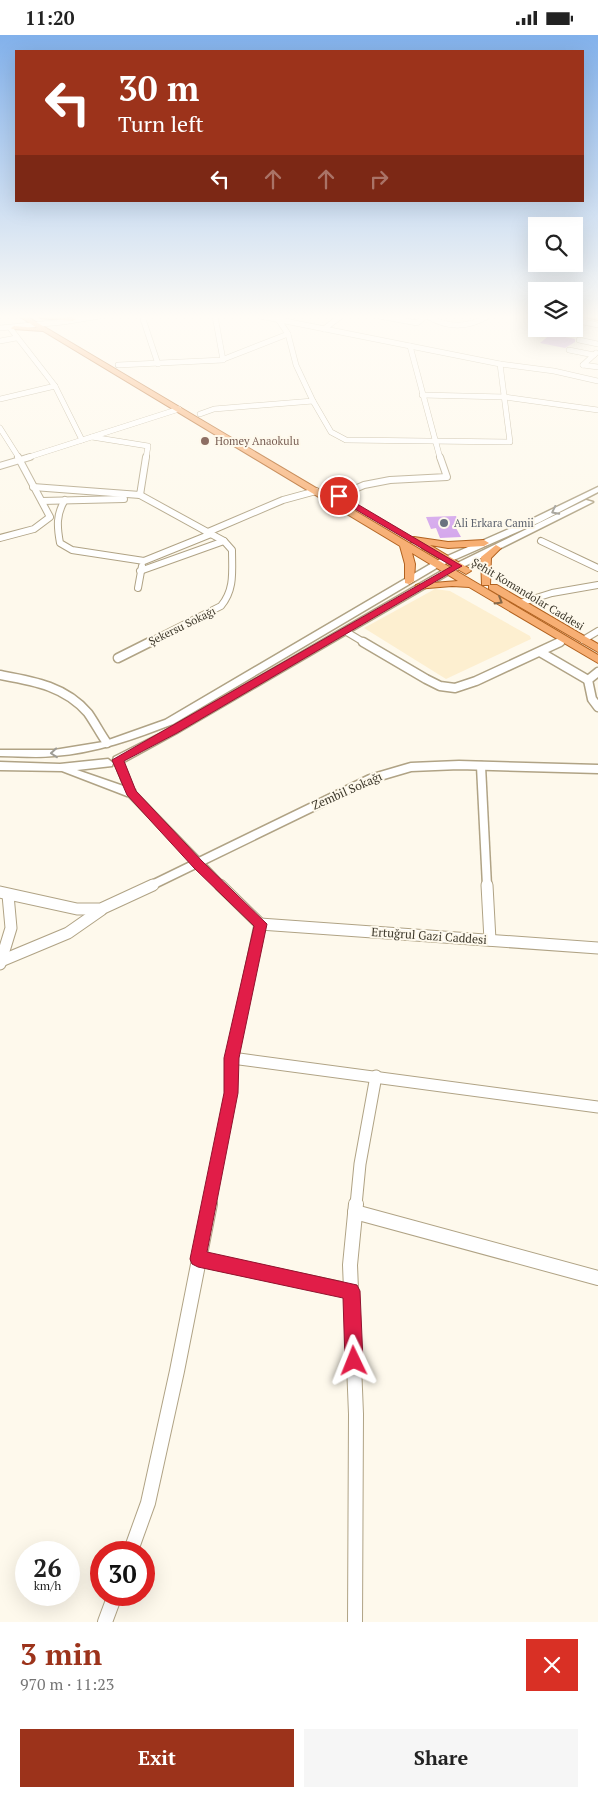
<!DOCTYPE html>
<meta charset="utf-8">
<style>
:root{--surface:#fff;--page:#f6f6f6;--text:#222;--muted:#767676;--accent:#9c331b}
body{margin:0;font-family:"PT Serif",serif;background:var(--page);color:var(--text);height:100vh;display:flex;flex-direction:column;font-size:19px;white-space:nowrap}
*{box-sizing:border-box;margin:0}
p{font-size:16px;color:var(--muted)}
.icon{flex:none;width:28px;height:28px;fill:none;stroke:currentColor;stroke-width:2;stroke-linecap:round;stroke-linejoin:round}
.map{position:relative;height:1587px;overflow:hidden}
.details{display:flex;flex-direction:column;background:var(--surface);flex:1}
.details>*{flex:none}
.guide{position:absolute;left:15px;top:15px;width:569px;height:152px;border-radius:0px;box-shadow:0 5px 20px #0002;background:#9c331b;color:#fff;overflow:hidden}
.buttons{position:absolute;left:528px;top:182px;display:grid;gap:10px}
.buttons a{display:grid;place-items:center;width:55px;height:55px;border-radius:0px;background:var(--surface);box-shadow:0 5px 20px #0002;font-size:25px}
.speed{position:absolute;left:15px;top:1506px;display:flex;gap:10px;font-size:25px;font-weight:700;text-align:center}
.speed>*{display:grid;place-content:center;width:65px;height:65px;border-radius:50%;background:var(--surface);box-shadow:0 5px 20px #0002;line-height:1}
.speed small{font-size:12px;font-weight:400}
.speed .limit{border:8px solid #d22;background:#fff;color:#111}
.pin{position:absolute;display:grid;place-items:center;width:42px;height:42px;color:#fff;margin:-21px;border:2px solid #fff;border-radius:50%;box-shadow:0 1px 5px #0007}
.me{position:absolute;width:55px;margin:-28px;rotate:358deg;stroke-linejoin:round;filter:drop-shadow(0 0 4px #0008)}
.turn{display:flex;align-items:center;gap:18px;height:105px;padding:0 20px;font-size:22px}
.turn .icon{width:65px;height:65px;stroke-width:2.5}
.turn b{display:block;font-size:35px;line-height:42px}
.lanes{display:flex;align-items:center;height:48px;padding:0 20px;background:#0003;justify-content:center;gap:25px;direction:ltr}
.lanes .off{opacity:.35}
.round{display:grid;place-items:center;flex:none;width:52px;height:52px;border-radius:0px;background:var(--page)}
.head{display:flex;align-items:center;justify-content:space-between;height:85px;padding:0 20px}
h1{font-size:30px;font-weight:800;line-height:38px;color:var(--accent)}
.button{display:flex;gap:10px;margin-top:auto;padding:10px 20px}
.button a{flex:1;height:58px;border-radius:0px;background:var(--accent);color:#fff;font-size:20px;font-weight:800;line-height:58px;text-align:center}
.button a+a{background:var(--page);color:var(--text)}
.status{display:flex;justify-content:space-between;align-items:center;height:35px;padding:0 25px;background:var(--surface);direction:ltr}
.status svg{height:14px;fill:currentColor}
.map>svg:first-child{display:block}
.built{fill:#fdefd0}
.building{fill:#d4a7ec}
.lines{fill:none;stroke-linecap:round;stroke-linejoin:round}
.minor-far4-casing{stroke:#b0a385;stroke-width:6}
.minor-far3-casing{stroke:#b0a385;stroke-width:8}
.minor-far2-casing{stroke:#b0a385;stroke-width:11}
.minor-far1-casing{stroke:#b0a385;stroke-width:13}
.minor-casing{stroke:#b0a385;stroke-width:16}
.tertiary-casing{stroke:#b0a385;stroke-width:3}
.primary-casing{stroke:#b2621f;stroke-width:2}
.minor-far4{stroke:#fff;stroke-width:5}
.minor-far3{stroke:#fff;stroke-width:6}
.minor-far2{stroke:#fff;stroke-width:8}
.minor-far1{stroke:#fff;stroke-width:11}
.minor{stroke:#fff;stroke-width:14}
.tertiary{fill:#fff;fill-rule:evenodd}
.primary{fill:#f7af74;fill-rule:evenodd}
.tram{stroke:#908b7e;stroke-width:1}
.oneway{stroke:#9e9c95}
.oneway2{stroke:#876848}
.route{fill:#e11d48;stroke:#92132f}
.education-dot{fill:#8d6e63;stroke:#fef9ec;stroke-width:2}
.worship-dot{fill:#6b7280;stroke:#fef9ec;stroke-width:2}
.labels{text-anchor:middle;stroke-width:4;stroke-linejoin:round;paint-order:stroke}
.far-education-label{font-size:11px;fill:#785e54;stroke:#fef9ec;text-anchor:start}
.far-worship-label{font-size:11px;fill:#5b616d;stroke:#fef9ec;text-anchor:start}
.far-street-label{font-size:11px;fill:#3d382b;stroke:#fef9ec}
.street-label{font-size:12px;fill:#3d382b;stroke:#fef9ec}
</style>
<div class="status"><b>11:20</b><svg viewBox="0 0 49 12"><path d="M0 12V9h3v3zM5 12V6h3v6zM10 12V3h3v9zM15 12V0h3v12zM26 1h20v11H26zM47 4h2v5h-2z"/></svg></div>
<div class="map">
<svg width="598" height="1587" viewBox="0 0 598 1587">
<rect width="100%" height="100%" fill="#fef9ec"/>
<polygon class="built" points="435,554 450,556 530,601 531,604 446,644 364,593"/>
<g class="building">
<polygon points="551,299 575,304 575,307 565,313 540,308"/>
<polygon points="456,481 462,493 456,493 461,502 440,503 436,493 431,494 426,482"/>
</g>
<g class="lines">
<g class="minor-far4-casing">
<g id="minor-far4">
<polyline points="142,281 158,329"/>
<polyline points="260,281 500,329 554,336 598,346"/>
<polyline points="379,281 417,288 426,281"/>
<path d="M427,281C447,293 468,293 488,281"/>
<polyline points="574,285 598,290"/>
<polyline points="0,293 63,287 100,281"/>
<polyline points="10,293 55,351 82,405"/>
<polyline points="324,294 341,281"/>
<polyline points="579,305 598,309"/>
<polyline points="0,306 16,303"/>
<polyline points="410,311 440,423"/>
<polyline points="569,315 594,320"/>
<polyline points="224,324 288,299"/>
<polyline points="118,330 223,325 215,281"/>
<polyline points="583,330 596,318"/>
<polyline points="583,330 598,332"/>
<polyline points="422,360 505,362 598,375"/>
<polyline points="0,364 55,351"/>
<polyline points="313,366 331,397 346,405 510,407 500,329"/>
<polyline points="200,379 214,374 313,366 296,330 288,299 278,284"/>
<polyline points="0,393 19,423"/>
<polyline points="92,402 148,411 146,423"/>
<polyline points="26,423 179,374"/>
</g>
</g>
<g class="minor-far3-casing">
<g id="minor-far3">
<polyline points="0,431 30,422"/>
<polyline points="33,452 140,460 146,422"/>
<polyline points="339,461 364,450 390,445 447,442 440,422"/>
<path d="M65,465C56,479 57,492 60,508L72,515L144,526L211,499L140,460"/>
<polyline points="42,466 124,464"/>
<polyline points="208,497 283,465 316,456"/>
<polyline points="0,503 34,494 50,482 18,422"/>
<polyline points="541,506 598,533"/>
<polyline points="140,536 224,506"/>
<polyline points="138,553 142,531"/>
<polyline points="520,568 552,558 598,550"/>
<polyline points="345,596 365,608"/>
<polyline points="583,605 598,596"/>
<path d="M147,608L221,571C235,554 232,536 232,515L224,506L211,499"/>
<polyline points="557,608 564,605"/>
</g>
</g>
<g class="minor-far2-casing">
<g id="minor-far2">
<polyline points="363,607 426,644 440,651 455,653 476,646 560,607"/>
<polyline points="540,617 588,645"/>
<polyline points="118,623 150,607"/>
<polyline points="598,637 588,645 592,664 598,672"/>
<path d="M0,640C33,646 65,651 88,678C95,688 100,698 107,708"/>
<polyline points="118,725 131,758 221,851"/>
<polyline points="481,731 487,851"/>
<polyline points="150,851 370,744 411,732 459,730 598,734"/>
</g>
</g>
<g class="minor-far1-casing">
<g id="minor-far1">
<polyline points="220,850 260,889"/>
<polyline points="487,850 490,905"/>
<polyline points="0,857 77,874 101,874 153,850"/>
<polyline points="260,889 598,913"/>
<polyline points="1,926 68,898 101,875"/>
<polyline points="0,929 11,893 8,860"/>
<polyline points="232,1023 598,1072"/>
<polyline points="209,1170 231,1058 232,1023 260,889"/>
<polyline points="356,1170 360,1129 376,1041"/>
</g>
</g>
<g class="minor-casing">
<g id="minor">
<polyline points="355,1177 598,1243"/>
<polyline points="198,1224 351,1256"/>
<polyline points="130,1518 148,1468 177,1336 210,1169"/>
<polyline points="105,1587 115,1560"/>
<polyline points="355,1587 356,1379 350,1230 356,1169"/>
</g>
</g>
<g class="tertiary-casing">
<g id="tertiary">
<path d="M598,452V457L540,487L440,531L173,689C134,704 96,718 54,721C36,723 18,721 0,721V715H54L103,707L165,685L434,527L534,483Z"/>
<polygon points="586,465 593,467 451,538 177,698 122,728 118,729 113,725 114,722 169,694 445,534"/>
<polygon points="108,724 113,728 112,731 77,735 135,755 136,758 135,761 127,761 62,736 0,735 0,727 60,729"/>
</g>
</g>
<g class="primary-casing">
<g id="primary">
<polygon points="19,281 26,281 598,620 598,628 469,552 452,551 416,554 415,552 416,550 420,549 458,546 412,518 415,529 414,546 409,549 405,548 405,529 400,511 43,296 12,294 11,293 14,291 37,293"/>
<polygon points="37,281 60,281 76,284 73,286 40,283"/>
<polygon points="581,281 598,281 598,285"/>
<polygon points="414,502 448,507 484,505 489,508 484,511 448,513 430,510 470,534 471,536 466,539 423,514 421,512 425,509 411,507 411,503"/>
<polygon points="496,510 501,513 491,523 490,550 497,550 598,609 598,617 489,554 489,550 482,550 481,522"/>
</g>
</g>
<use href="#minor-far4" class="minor-far4"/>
<use href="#minor-far3" class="minor-far3"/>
<use href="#minor-far2" class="minor-far2"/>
<use href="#minor-far1" class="minor-far1"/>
<use href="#minor" class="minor"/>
<use href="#tertiary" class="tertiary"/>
<use href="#primary" class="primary"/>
<polyline class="tram" points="595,281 598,281"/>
</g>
<defs><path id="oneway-chevron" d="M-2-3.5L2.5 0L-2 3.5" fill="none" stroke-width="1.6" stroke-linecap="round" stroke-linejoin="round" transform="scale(1.25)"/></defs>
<g class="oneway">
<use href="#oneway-chevron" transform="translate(555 476) rotate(153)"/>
<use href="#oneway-chevron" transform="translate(54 718) rotate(175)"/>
</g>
<use class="oneway2" href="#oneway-chevron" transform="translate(499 566) rotate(31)"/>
<linearGradient id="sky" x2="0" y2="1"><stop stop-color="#82b1eb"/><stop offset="0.56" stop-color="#fffcf6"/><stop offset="1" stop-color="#fffcf6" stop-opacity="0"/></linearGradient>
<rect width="598" height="503" fill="url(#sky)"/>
<polygon class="route" points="336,460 342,460 462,531 177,698 124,726 136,756 202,826 267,889 239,1023 238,1058 207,1217 357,1250 360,1256 363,1326 360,1333 354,1335 348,1333 345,1326 343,1263 198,1232 192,1229 190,1224 224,1058 224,1023 254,891 194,833 127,760 112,725 452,531 336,463"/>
<circle class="education-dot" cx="205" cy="406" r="5"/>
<circle class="worship-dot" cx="444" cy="488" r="5"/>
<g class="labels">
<g class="far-education-label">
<text x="215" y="410">Homey Anaokulu</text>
</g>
<g class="far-worship-label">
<text x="454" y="492">Ali Erkara Camii</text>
</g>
<g class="far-street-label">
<text transform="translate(528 559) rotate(31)" y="4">Şehit Komandolar Caddesi</text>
<text transform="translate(182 591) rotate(-26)" y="4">Şekersu Sokağı</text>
</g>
<g class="street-label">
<text transform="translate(347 756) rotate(-24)" y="4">Zembil Sokağı</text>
<text transform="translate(429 901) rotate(4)" y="4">Ertuğrul Gazi Caddesi</text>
</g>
</g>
</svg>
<div class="buttons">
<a><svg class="icon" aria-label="search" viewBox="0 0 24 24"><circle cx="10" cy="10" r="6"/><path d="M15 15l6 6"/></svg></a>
<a><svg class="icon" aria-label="layers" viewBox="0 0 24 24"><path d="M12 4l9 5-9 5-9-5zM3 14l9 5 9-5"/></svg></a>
</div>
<div class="speed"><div>26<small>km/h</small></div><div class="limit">30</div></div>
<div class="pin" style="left:339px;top:461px;background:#d93025"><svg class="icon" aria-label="arrive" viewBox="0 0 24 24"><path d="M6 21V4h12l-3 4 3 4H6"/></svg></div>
<svg class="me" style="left:354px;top:1326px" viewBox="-20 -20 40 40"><path d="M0-17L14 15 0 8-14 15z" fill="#e11d48" stroke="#fff" stroke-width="4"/></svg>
<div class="guide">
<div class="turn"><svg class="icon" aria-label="left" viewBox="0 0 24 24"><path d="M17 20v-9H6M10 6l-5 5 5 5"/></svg><div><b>30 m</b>Turn left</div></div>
<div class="lanes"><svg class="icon" aria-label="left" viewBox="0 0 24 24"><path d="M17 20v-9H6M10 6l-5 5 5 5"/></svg><svg class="icon off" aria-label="ahead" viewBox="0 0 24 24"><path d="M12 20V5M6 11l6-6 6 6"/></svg><svg class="icon off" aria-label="ahead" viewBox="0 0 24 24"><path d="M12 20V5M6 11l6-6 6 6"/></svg><svg class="icon off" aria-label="right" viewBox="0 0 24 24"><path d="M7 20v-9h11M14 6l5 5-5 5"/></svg></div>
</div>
</div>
<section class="details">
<div class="head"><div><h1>3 min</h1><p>970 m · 11:23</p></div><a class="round" style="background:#d93025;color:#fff"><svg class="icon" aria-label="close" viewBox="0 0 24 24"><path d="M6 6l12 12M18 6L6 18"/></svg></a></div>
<div class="button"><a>Exit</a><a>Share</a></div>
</section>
